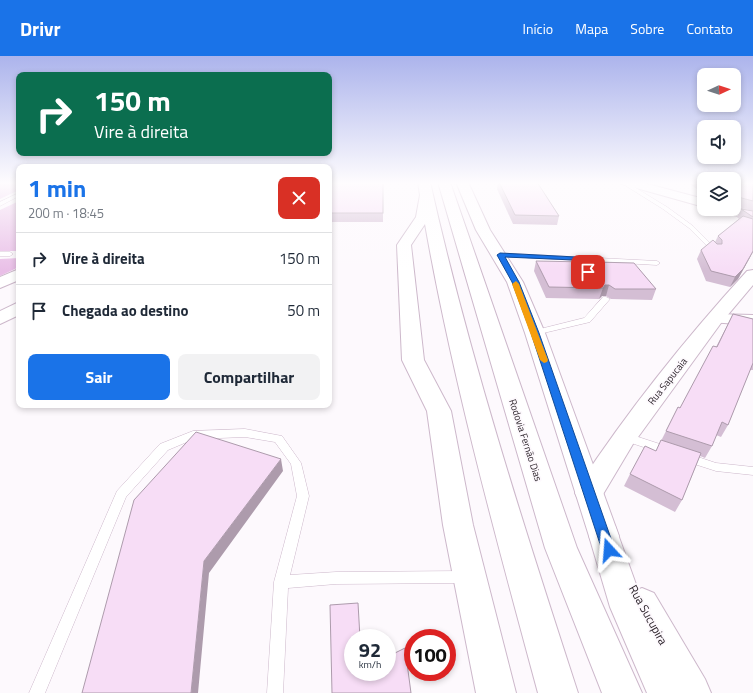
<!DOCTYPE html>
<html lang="pt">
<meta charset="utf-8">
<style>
:root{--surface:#fff;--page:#f2f2f3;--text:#1f2937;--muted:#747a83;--line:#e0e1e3;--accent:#1a73e8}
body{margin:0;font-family:"Titillium Web",sans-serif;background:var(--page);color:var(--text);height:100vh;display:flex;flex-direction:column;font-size:15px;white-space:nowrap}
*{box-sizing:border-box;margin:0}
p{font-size:13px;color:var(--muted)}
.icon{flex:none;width:22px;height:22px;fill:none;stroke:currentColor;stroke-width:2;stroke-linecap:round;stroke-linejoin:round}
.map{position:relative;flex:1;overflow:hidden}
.sheet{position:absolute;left:16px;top:108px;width:316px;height:244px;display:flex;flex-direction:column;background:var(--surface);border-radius:8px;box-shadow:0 2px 6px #0003}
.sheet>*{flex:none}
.banner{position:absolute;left:16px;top:16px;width:316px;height:84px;border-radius:8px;box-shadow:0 2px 6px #0003;background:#0b6e4f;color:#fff;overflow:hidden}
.needle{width:26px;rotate:87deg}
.buttons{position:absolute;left:697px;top:12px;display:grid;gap:8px}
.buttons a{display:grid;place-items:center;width:44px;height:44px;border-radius:8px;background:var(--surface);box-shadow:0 2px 6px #0003;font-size:20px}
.speed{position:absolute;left:344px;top:573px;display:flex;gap:8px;font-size:20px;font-weight:700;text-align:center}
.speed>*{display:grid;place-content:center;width:52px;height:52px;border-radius:50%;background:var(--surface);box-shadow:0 2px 6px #0003;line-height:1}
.speed small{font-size:10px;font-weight:400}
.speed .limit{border:6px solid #d22;background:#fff;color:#111}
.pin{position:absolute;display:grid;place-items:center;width:34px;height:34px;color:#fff;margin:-17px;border-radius:8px;box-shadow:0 2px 6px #0006}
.me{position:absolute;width:44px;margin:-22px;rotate:341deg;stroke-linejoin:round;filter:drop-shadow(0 0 3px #0008)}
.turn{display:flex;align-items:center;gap:14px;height:84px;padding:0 12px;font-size:18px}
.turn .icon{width:52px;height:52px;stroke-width:2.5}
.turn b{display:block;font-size:28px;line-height:34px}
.round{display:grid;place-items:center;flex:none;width:42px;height:42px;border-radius:8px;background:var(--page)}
.head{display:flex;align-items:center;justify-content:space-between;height:68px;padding:0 12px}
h1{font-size:24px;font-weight:700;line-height:30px;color:var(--accent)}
.primary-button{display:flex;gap:8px;margin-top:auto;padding:8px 12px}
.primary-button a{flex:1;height:46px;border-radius:8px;background:var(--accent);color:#fff;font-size:16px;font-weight:700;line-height:46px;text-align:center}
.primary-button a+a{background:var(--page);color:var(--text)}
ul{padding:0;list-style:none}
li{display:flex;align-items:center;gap:12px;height:52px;padding:0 12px;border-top:1px solid var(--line)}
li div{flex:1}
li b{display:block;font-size:15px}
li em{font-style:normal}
header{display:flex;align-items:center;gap:24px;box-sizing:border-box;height:56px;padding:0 20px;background:var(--accent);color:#fff}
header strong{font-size:19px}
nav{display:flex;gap:22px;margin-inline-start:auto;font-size:14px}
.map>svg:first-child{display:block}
.green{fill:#e9bfe7}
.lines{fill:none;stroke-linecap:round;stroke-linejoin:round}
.service-casing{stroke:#cdb8cb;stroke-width:1}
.minor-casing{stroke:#cdb8cb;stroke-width:2}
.tertiary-casing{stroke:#cdb8cb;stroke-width:2}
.secondary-casing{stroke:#cdb8cb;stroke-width:2}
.motorway-casing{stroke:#cdb8cb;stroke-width:2}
.service{fill:#fff;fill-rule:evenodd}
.minor{fill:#fff;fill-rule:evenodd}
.tertiary{fill:#fff;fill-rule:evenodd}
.secondary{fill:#fff;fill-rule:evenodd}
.motorway{fill:#fff;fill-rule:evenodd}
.wall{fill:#d4bed4}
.shaded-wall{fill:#ad9bac}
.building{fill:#f7ddf6;stroke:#ad9bac}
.route{fill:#1a73e8;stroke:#114b97}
.slow{fill:#f59e0b}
.labels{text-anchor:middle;stroke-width:3.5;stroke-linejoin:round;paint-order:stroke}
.street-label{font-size:10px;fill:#271f26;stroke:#fdf9fd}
.near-street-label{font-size:12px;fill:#271f26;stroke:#fdf9fd}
</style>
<header>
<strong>Drivr</strong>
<nav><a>Início</a><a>Mapa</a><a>Sobre</a><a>Contato</a></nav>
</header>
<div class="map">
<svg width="753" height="637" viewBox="0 0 753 637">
<rect width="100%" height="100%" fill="#fdf9fd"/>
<g class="green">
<polygon points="0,126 19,126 19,134 0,143"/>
<polygon points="19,145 19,195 0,195 0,154"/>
<polygon points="19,202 19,211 0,220 0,203"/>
</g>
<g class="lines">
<g class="service-casing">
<g id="service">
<polygon points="620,126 626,126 667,151 693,170 717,194 717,196 713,196 689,172 663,153"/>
<polygon points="19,137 19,140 0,150 0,146"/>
<polygon points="0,196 10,196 13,198 10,200 0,200"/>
<polygon points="500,197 657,205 660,207 657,209 498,200 498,198"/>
<polygon points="603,241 606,241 610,243 590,266 535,279 531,277 532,275 584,262"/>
<polygon points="245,373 282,380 301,407 309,440 290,519 336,516 464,515 469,517 471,521 469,525 464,527 336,528 288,532 283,637 267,637 274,526 297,440 291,408 275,386 245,381 194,383 168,394 126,441 45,637 29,637 117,435 160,388 193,375"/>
<polygon points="626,377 672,392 673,395 672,398 668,399 622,384 621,381 622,378"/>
<polygon points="686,397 716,407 753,411 753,419 716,415 682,404 681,401 682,398"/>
</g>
</g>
<g class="minor-casing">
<polygon id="minor" points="714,258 753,259 753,269 709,266 706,263 709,260"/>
</g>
<g class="tertiary-casing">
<g id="tertiary">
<polygon points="620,126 640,126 704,143 704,151 622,128"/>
<polygon points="734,151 753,156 753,164 722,156 720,153 734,153"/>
<polygon points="19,213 19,224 0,232 0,221"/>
<path d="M753,214V229L721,267L633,388L599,445L589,449L579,445L575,437L579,429C629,353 686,282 747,215Z"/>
<polygon points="19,246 19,259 0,268 0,255"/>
<polygon points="642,532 654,537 705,623 711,637 670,637 625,549 630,537"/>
</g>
</g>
<g class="secondary-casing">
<polygon id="secondary" points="456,126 468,126 490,174 523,226 545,277 619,480 615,490 604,494 593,490 589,480 525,277 507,226 476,174"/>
</g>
<g class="motorway-casing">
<g id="motorway">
<path d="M418,126H430C469,300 523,468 578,637H538C496,482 453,326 425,168L411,189L424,304L451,355L473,469L516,637H476L443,469L427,355L402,304L397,189L416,161L420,139Z"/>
<polygon points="438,126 450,126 577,492 642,637 602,637 545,492"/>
<polygon points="604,466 615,470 642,545 687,637 647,637 610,551 589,480 593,470"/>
</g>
</g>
<use href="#service" class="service"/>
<use href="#minor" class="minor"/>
<use href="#tertiary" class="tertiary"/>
<use href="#secondary" class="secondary"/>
<use href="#motorway" class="motorway"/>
</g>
<g class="wall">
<rect x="329" y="126" width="54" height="40"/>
<polygon points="498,126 537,126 559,160 557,169 513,168 497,133"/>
<polygon points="687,126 704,126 704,138"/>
<polygon points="734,126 753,126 753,155 734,150"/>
<polygon points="741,153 753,155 753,196 738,223 730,231 706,225 697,203 701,194 715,186 718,180 739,163 737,161"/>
<polygon points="536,205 590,209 656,233 652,244 611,243 606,240 602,240 599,243 546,242 534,215"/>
<polygon points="733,258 753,263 753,314 750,314 728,369 721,381 716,379 712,390 705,402 700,400 682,444 675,456 624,430 630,418 656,395 678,351 680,352 716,291"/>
</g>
<g class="shaded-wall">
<polygon points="738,141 734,150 734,148 736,143"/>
<polygon points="753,195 753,196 738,223 730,231 735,221"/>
<polygon points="605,229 609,229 606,240 602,240 599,243 603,232"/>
<polygon points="281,403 283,415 209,517 198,637 191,637 204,505"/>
</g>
<g class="building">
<rect x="329" y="126" width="54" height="31"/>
<polygon points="499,126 537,126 559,160 515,159"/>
<polygon points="734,126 753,126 753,145 738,141 736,143 734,143"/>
<polygon points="741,153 753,155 753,161"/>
<polygon points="743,160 753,163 753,195 743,213 735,221 711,215 701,194 713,184 717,188 722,188 722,184 718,180"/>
<polygon points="536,205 586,206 590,209 595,206 634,207 656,233 615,233 609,229 605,229 603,232 549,231"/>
<polygon points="733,258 753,263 753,307 728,369 722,366 712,390 666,375 678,351 680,352 713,290 717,291"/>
<polygon points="196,376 281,403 204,505 191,637 82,637 134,444"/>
<polygon points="661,384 701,397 682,444 630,418 645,390 656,395"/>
<polygon points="358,547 360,582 353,582 353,616 387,616 387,601 405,592 411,637 332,637 330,549"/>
</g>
<linearGradient id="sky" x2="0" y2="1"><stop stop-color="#acb4ec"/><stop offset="0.59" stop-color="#fefcfe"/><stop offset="1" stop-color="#fefcfe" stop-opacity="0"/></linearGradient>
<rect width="753" height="215" fill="url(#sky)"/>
<polygon class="route" points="500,197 576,201 591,216 585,217 574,204 505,201 519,226 539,277 615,494 613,499 609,500 604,499 602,494 531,277 512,226 497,199"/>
<polygon class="slow" points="516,225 519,228 548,304 547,306 544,307 540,304 512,228"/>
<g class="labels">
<g class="street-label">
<text transform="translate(667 325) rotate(-52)" y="4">Rua Sapucaia</text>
<text transform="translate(526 384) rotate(72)" y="4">Rodovia Fernão Dias</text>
</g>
<g class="near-street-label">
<text transform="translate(648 559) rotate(61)" y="4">Rua Sucupira</text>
</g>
</g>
</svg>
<div class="buttons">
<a><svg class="needle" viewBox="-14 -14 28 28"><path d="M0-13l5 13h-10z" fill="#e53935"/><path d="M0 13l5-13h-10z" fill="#747a83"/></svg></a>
<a><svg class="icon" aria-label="sound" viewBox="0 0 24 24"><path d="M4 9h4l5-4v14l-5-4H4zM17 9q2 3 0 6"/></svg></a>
<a><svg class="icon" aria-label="layers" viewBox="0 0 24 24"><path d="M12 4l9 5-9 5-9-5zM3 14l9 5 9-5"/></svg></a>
</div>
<div class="speed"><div>92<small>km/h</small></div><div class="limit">100</div></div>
<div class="pin" style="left:588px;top:216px;background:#d93025"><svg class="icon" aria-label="arrive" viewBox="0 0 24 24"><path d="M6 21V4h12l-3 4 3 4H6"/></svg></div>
<svg class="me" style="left:609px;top:494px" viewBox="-20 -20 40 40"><path d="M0-17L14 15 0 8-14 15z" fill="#1a73e8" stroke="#fff" stroke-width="4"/></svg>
<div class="banner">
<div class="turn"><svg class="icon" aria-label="right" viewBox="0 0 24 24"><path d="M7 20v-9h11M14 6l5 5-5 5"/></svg><div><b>150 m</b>Vire à direita</div></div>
</div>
<section class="sheet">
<div class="head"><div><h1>1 min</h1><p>200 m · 18:45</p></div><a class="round" style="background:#d93025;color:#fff"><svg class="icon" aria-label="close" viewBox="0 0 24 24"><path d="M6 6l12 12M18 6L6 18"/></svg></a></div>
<ul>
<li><svg class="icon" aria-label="right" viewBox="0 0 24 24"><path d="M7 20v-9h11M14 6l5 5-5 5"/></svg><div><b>Vire à direita</b></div><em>150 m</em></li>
<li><svg class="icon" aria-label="arrive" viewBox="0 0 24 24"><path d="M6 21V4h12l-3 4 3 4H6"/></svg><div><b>Chegada ao destino</b></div><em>50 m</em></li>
</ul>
<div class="primary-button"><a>Sair</a><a>Compartilhar</a></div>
</section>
</div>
